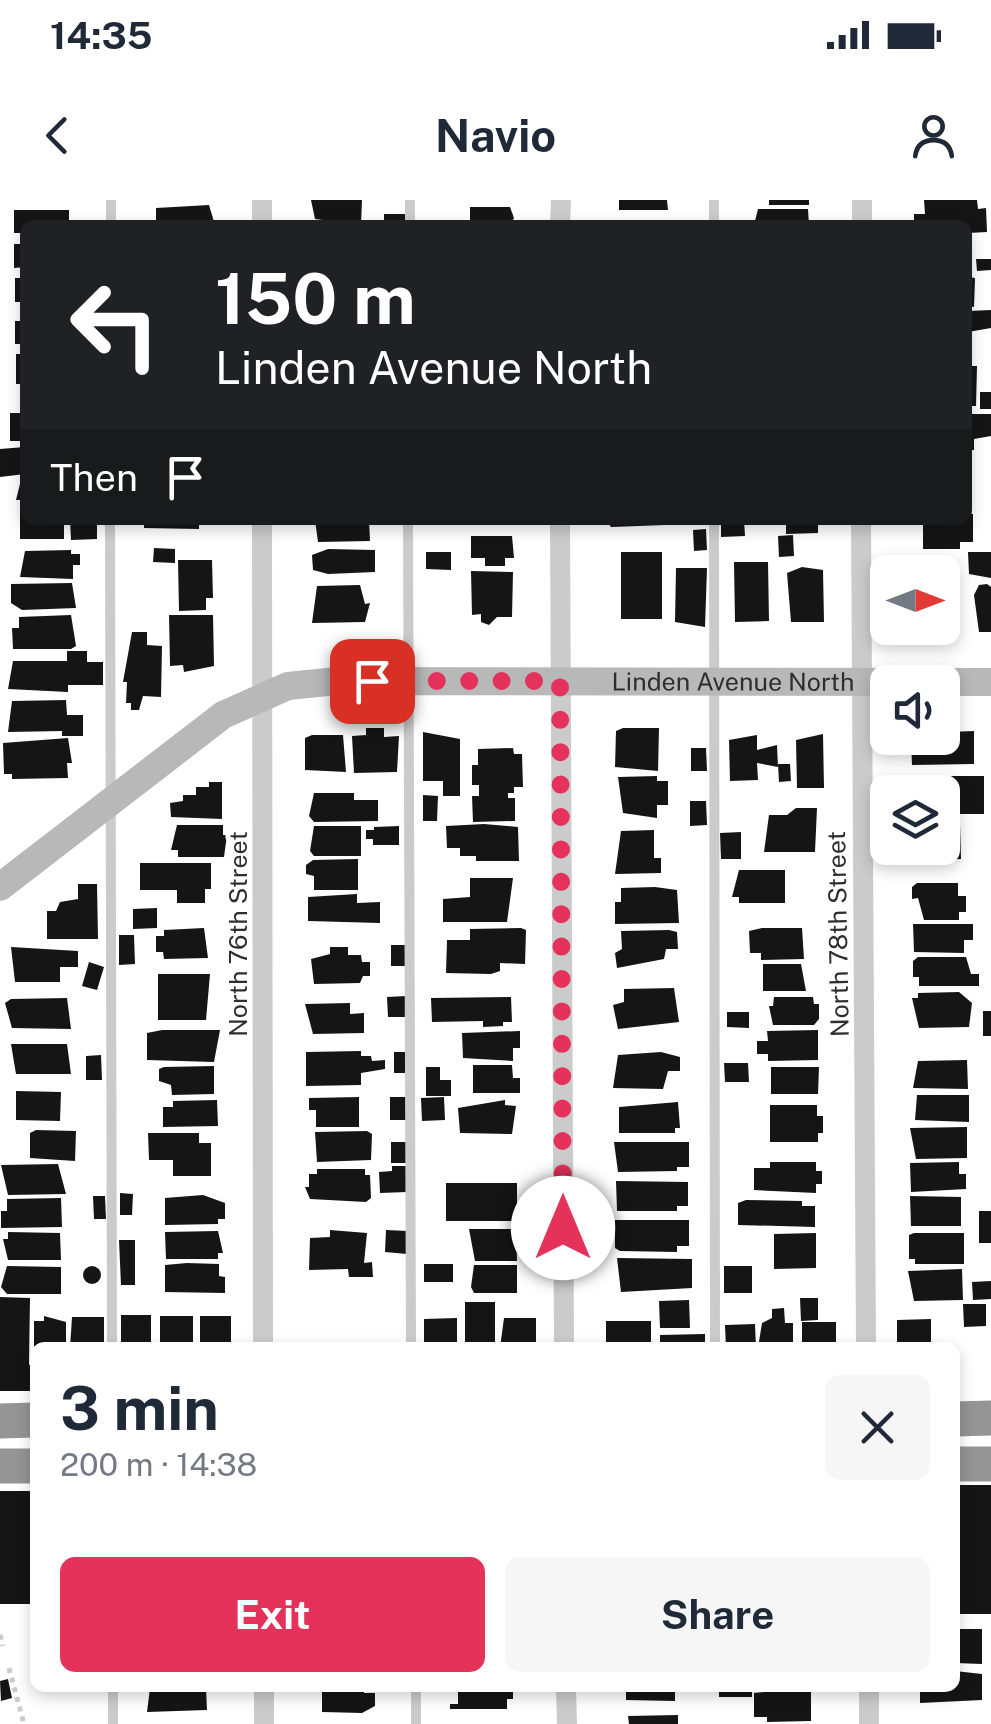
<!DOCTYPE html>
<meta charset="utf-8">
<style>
:root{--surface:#fff;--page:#f6f6f7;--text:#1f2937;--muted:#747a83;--accent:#e4325b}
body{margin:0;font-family:"Public Sans",sans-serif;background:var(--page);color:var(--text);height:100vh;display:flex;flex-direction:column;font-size:38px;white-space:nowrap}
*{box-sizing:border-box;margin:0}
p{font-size:32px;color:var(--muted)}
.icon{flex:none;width:55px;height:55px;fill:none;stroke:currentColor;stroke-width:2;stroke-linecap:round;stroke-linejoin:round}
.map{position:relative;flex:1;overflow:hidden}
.drawer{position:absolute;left:30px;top:1142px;width:930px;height:350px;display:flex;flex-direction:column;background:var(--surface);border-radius:15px;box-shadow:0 5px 15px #0003}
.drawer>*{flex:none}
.guide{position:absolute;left:20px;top:20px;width:952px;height:305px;border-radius:15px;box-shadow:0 5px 15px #0003;background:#202124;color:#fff;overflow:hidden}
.needle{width:65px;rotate:90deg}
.buttons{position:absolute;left:870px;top:355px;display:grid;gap:20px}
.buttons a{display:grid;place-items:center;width:90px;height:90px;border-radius:15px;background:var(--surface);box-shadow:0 5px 15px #0003;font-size:50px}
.pin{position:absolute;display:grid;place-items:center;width:85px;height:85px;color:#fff;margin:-42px;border-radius:20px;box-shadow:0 5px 15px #0006}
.me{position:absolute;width:110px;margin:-55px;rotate:0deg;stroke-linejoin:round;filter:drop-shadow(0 0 8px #0008)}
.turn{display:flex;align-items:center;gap:35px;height:210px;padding:0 30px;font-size:45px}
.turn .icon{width:130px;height:130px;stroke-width:2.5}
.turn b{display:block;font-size:70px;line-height:85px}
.then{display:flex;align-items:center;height:95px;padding:0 30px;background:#0003;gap:20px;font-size:38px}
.round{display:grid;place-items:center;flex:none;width:105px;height:105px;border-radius:15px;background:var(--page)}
.headline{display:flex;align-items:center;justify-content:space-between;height:170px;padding:0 30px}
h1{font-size:60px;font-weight:700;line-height:75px}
.action{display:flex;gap:20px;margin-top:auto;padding:20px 30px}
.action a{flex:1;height:115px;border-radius:15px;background:var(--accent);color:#fff;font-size:40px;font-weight:700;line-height:115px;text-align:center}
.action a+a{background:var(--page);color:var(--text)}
.status{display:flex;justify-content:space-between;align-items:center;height:70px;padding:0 50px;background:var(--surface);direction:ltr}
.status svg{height:28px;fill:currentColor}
header{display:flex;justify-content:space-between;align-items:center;height:130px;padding:0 30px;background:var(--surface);font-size:45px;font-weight:700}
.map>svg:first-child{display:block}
.building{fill:#151515}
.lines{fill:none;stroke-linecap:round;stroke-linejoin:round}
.path{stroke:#cbcbcb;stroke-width:5;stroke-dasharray:5 5;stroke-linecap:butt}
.lane{stroke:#cbcbcb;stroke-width:10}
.street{stroke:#cbcbcb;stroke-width:20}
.secondary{stroke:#b8b8b8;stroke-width:28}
.highway{stroke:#959595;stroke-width:35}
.route{stroke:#e4325b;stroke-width:18;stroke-dasharray:0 32.4}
.labels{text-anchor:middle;stroke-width:10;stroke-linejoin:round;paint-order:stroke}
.street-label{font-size:25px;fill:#2e2e2e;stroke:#fff}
</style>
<div class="status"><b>14:35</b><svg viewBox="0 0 49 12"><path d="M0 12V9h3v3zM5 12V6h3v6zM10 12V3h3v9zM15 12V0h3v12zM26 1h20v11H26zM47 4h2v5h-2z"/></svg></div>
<header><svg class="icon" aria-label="back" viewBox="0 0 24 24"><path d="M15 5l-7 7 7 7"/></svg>Navio<svg class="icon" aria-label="person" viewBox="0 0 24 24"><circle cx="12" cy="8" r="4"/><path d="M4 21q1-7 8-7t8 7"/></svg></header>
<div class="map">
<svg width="991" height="1524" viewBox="0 0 991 1524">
<rect width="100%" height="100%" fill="#fff"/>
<g class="building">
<polygon points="311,0 362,0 361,25 315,19"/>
<polygon points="619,0 667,0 668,10 619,10"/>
<rect x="769" y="0" width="40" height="5"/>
<polygon points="924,0 977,0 978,9 986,8 987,32 968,33 968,25 914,25 914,14 925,14"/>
<polygon points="209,5 215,25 156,25 156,8"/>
<polygon points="470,7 510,7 514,18 510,25 470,25"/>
<polygon points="758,9 808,9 809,25 754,25"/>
<polygon points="14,10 69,10 69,25 25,25 25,33 14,33"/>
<rect x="384" y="14" width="21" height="11"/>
<polygon points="14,44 25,44 25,67 14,68"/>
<polygon points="976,59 991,59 991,70 977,71"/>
<polygon points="968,77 975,78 974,107 968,106"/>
<rect x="15" y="78" width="10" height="24"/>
<polygon points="991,110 991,128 968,132 968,111"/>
<rect x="15" y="121" width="10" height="23"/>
<rect x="16" y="154" width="9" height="30"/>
<polygon points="968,166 977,166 976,206 968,206"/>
<rect x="980" y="192" width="11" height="17"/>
<rect x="10" y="213" width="15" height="28"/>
<polygon points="968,214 991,214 991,236 974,239 974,250 968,250"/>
<polygon points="25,247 25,274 0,277 0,249"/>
<polygon points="20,284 25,284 25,320 64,320 64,339 20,339 20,300 16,300"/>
<polygon points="968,314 973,314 973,342 960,342 960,349 923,349 923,320 968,320"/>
<polygon points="70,320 97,320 97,339 71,340"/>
<polygon points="144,320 199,320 199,329 144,328"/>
<polygon points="315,320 369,320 370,341 318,342"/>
<polygon points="606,320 665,320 665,325 611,327"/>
<polygon points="721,320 744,320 745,336 721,337"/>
<polygon points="786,320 818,320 818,333 786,334"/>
<polygon points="706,329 707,350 694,351 693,330"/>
<polygon points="793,335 794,356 779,357 778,336"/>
<polygon points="471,336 512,336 514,358 505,358 505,366 485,366 485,358 471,358"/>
<polygon points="154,348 175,349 175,363 153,362"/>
<polygon points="328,349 375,350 375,372 328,374 313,370 312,355"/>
<polygon points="71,350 71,354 80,354 80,365 73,365 73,379 20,377 25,351"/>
<polygon points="426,352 451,352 451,370 426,369"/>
<rect x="621" y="352" width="41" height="67"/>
<polygon points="968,352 991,352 991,378 969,374"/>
<polygon points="178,360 212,360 213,398 206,398 206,410 179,411"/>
<polygon points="734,362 768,362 769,421 735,422"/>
<polygon points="802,367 823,370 824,422 791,422 787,373"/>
<polygon points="676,368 707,368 705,427 675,422"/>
<polygon points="471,371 513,372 512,417 497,417 489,425 481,422 481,414 472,415"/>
<polygon points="72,383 76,408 22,410 11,403 11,384"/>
<polygon points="987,384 991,387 991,432 979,432 974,395 979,385"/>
<polygon points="360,385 365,404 370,403 365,422 312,423 317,386"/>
<polygon points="942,385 949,385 950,431 932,432 932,428 942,428"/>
<polygon points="71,415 76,446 71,449 13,449 12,428 19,428 19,417"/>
<polygon points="169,415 213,415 214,466 184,472 183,465 170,466"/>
<polygon points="132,432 147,432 147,445 162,446 161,497 143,496 139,510 131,510 131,503 126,503 127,482 123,482"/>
<polygon points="67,451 87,451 87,462 103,462 103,485 68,485 68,492 8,489 13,461 67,461"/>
<polygon points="66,500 67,515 83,515 83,536 62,536 62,531 8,532 12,501"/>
<polygon points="942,525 948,525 949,532 974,531 974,564 912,565 911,538 942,538"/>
<polygon points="366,528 384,528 384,537 399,536 397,572 354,573 352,536 366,535"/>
<polygon points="623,528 659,528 658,571 615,567 616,531"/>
<polygon points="423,532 460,539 460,596 443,596 443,581 423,581"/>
<polygon points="823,534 824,588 797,588 796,540"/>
<polygon points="312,535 343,535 346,572 305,570 305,538"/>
<polygon points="757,535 757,550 777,545 778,567 757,563 758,580 730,581 729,540"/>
<polygon points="68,538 72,563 67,563 68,578 12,579 12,574 4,574 3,543"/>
<polygon points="513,548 514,554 522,554 523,587 514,587 514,593 508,593 508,598 515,598 515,621 473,622 472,596 479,596 479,585 472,585 472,565 478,565 478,549"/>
<polygon points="691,548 706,548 707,571 691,571"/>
<polygon points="778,564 790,564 791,581 779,582"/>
<polygon points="657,576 657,581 668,581 668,605 657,605 657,618 623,613 618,577"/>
<polygon points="908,576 984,576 984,614 942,614 942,592 908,592"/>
<polygon points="209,582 222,582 222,619 171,617 170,603 183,601 183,595 196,595 196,587 209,587"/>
<polygon points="314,593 354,593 354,600 378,600 378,621 314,622 309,616"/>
<polygon points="423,595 438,596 437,621 423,621"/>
<polygon points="690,601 706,601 707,625 690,626"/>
<polygon points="796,608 817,608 815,652 764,652 769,615 787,615"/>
<polygon points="484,624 518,627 519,661 476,661 476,656 460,656 460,648 447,648 446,626"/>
<polygon points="177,625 223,625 223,635 227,635 224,657 178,657 178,650 171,650"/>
<polygon points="960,625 961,659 914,661 913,648 942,648 942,626"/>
<polygon points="314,626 361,626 361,656 314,656 310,651"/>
<polygon points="399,626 399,645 373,645 373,639 366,639 366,630 374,630 374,627"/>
<polygon points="654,630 654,658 661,658 661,673 615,674 621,631"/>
<polygon points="741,632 741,659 721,659 720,633"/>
<polygon points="358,659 358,690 314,690 314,676 306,674 306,665 313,660"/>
<polygon points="140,663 211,663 211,689 205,689 205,703 177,703 177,690 140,690"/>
<polygon points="739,670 785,670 785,703 739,703 739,697 732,697"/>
<polygon points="470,678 513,678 507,722 443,722 443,699 470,697"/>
<polygon points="917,683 958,683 958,696 966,696 966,712 959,712 959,720 924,720 918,698 912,699 912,687"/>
<polygon points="78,684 97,684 98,739 47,739 47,711 56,711 60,702 78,699"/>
<polygon points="655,687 677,690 679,723 615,724 615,702 621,702 621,688"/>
<polygon points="357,694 357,703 380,702 380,723 308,721 308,697"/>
<polygon points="157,708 157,728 133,729 133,709"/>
<polygon points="913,724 973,724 973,740 964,740 964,753 914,752"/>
<polygon points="204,728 208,758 164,759 163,752 156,752 156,736 164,736 164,730"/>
<polygon points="521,728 526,730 525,764 500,763 500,771 491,774 446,773 447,740 470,740 470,729"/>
<polygon points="762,728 802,728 804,759 761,760 761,753 750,753 749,731"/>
<polygon points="669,730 677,732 678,749 666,749 664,759 617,768 615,753 622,749 621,731"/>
<polygon points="119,735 134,735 135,764 119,765"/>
<polygon points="391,745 406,745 407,766 391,766"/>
<polygon points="11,747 78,751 78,767 60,767 60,782 15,782"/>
<polygon points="330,747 348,747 348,755 361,755 362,762 370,762 370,776 363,776 360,783 314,784 311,759 330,754"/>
<polygon points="918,757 966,757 971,774 979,774 979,786 919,786 919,777 913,777 913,761"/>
<polygon points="89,762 104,767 97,790 82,786"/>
<polygon points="763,764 801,764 806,791 763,791"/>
<polygon points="158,774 210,774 206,820 158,820"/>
<polygon points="674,788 679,822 618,829 613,805 624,802 624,789"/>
<polygon points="959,792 972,803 969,827 919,828 912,798 918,798 918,793"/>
<polygon points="406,796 407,817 388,817 387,797"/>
<polygon points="511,797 512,822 503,822 503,826 483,827 483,821 432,822 431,798"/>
<polygon points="774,797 813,797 814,804 819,804 819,819 814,825 773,825 769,806 773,806"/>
<polygon points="67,798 71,829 12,828 5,803 11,799"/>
<polygon points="350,803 350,814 364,813 364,833 313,834 305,804"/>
<rect x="983" y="811" width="8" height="25"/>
<polygon points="727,812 749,812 749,828 727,827"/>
<polygon points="162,830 220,830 214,862 147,860 147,833"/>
<polygon points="818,830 818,860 768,861 768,854 757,854 757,841 768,841 767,831"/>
<polygon points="520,831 520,848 513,848 513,861 463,858 462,833"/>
<polygon points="11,844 67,844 71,874 16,874"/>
<polygon points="361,851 361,856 371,856 372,861 385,860 385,869 361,873 361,885 306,886 306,852"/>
<rect x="394" y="852" width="11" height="21"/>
<polygon points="661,852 680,857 680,871 668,871 663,889 613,888 618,855"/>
<polygon points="101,855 102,880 86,880 86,856"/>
<polygon points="967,860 968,889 913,888 918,861"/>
<polygon points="724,863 748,863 749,882 725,882"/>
<polygon points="473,865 512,865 513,878 520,878 520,893 473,893"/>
<polygon points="214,866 214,894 172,895 171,885 159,881 159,869 164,867"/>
<polygon points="426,867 440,867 440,880 451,880 451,896 426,896"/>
<polygon points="771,867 819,867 818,894 771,894"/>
<polygon points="16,891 61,892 60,921 16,920"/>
<polygon points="917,895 969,895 969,922 915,920"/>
<polygon points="359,897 359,927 316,927 316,910 309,910 309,898"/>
<polygon points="390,897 407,897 406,920 390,920"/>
<polygon points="444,897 445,920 422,921 421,898"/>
<polygon points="217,900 218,926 163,927 163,907 173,907 173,901"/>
<polygon points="505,900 505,905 516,906 512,934 460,933 458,908"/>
<polygon points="678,902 680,928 675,928 675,933 619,933 619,907"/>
<polygon points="770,905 817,905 817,916 823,916 823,933 818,933 818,942 770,942"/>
<polygon points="967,927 967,958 916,959 910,928"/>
<polygon points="36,930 76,931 75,961 30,958 30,933"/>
<polygon points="367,931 372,934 371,960 317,962 315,932"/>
<polygon points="148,933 199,933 199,943 211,943 211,976 173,976 173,960 149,960"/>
<rect x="391" y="942" width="15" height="21"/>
<polygon points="614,942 689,942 689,967 677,967 677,971 618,972"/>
<polygon points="770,962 816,962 816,971 822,971 822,984 816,984 816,993 754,990 754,968 770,968"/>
<polygon points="959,962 959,974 966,974 966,989 911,992 910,963"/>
<polygon points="58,964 66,994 8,995 1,965"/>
<polygon points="392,966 406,966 407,992 380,993 379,972 392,971"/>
<polygon points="317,969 365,969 365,975 370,975 371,998 366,1002 310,999 305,987 309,987 309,974 317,974"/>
<polygon points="616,981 688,982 688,1006 677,1006 677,1011 617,1011"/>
<rect x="446" y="983" width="71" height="38"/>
<polygon points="120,993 133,994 132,1015 120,1015"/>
<polygon points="203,995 225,1003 225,1019 218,1019 218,1024 165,1025 165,998"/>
<polygon points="93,996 105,996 106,1019 94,1019"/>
<polygon points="910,996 961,997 961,1026 911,1026"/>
<polygon points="61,998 62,1027 1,1028 1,1011 7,1011 7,999"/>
<polygon points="746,1000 802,1001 802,1006 815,1006 815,1027 738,1025 738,1003"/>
<rect x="979" y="1011" width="12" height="32"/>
<polygon points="615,1020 689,1020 689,1046 677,1046 677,1052 620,1051 615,1048"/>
<polygon points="469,1029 516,1029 517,1061 475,1061"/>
<polygon points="330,1030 367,1033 364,1063 372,1062 373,1077 349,1077 348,1069 309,1070 310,1038 330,1037"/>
<polygon points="386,1030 408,1031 407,1054 385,1052"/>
<polygon points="218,1031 223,1053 218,1053 218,1059 166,1059 165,1032"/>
<polygon points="8,1032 60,1033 61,1060 8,1060 3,1039 8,1039"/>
<polygon points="816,1033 816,1068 774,1069 774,1034"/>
<polygon points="914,1033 964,1033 964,1064 915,1064 915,1059 909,1059 909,1035"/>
<polygon points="119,1040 135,1040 135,1085 121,1085"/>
<polygon points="617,1058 692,1059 692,1088 621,1092"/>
<polygon points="187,1063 219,1064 219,1076 225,1077 225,1093 165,1092 165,1065"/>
<rect x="424" y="1064" width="29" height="18"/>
<polygon points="474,1065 517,1065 517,1093 474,1093 471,1087"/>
<circle cx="92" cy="1075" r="9"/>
<polygon points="7,1066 61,1067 61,1094 7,1094 1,1087"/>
<rect x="724" y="1066" width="28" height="27"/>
<polygon points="962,1069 963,1100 914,1101 908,1071"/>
<polygon points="991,1081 991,1099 973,1100 972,1082"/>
<polygon points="0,1097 30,1098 29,1165 35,1163 35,1191 0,1191"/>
<polygon points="800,1098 818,1098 818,1120 801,1121"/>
<polygon points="689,1100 690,1128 660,1128 659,1101"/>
<rect x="465" y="1102" width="30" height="46"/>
<polygon points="963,1104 986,1104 986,1126 964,1127"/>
<polygon points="784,1108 785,1123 793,1123 793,1148 758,1148 762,1123 772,1118 772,1109"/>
<rect x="121" y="1115" width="30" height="33"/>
<polygon points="44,1116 66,1122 66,1148 34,1148 34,1121 44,1121"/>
<rect x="160" y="1116" width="33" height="32"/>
<rect x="200" y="1116" width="31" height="32"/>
<polygon points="72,1117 104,1117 104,1148 70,1148"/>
<polygon points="457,1118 457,1148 424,1148 424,1119"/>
<polygon points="504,1118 536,1118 536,1148 500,1148"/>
<polygon points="931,1119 931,1148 897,1148 897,1120"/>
<rect x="606" y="1121" width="45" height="27"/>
<rect x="802" y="1122" width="34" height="26"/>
<polygon points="755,1124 756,1148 726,1148 725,1125"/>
<polygon points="705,1134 705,1148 660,1148 660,1135"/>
<rect x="955" y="1285" width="36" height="129"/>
<rect x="0" y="1291" width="35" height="113"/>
<polygon points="955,1429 982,1429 982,1464 955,1463"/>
<polygon points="955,1471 982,1474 982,1500 920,1503 920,1488 955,1488"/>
<polygon points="8,1479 12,1498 1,1501 0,1481"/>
<polygon points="150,1488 206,1488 207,1510 147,1512"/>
<polygon points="322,1488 364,1488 364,1493 375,1493 375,1506 362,1513 322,1512"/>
<polygon points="458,1488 513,1488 513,1499 507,1499 507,1509 450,1509 450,1504 458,1504"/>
<polygon points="626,1488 675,1488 675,1501 626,1500"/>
<rect x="719" y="1488" width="33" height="9"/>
<polygon points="811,1488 811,1521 767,1522 767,1517 754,1517 754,1493"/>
<polygon points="678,1515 678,1524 629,1524 628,1516"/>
</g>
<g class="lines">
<g class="path">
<polyline points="0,1435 3,1446"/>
<polyline points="9,1468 24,1524"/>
</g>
<g class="lane">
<polyline points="714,0 714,25"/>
<polyline points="111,25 111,0"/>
<polyline points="410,25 410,0"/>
<polyline points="110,320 112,1148"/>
<polyline points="408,320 411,1148"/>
<polyline points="714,320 715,1148"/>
<polyline points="113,1488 113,1524"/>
<polyline points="416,1488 416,1524"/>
</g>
<g class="street">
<polyline points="262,0 262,25"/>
<polyline points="560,25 561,0"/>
<polyline points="862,25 862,0"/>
<polyline points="262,320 263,1148"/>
<polyline points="560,320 564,1148"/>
<polyline points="861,320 866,1148"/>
<polyline points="566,1488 567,1524"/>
<polyline points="264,1524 264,1488"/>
<polyline points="869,1524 869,1488"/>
</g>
<path class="secondary" id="s1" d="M0,687L223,515L288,486L337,481L991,482"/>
<g class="highway">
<polyline points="955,1219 991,1218"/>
<polyline points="0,1221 35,1220"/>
<polyline points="955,1264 991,1264"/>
<polyline points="0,1266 35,1266"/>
</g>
</g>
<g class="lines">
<polyline class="route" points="372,481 560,481 563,1028"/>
</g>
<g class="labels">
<g class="street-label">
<text dy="9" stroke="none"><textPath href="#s1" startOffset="798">Linden Avenue North</textPath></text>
<text transform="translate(238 734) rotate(-90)" y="9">North 76th Street</text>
<text transform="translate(838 734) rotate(-91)" y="9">North 78th Street</text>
</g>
</g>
</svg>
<div class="buttons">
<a><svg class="needle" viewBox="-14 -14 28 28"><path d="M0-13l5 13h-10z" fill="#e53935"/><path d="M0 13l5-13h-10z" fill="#747a83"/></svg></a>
<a><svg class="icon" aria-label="sound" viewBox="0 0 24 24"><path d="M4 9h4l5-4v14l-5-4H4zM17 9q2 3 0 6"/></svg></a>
<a><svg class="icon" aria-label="layers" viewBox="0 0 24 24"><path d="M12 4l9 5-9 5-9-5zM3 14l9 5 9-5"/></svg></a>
</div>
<div class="pin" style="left:372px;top:481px;background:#d93025"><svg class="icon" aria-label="arrive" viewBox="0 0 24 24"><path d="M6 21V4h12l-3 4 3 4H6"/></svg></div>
<svg class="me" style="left:563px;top:1028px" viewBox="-20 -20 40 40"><circle r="19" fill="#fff"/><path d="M0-13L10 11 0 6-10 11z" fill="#e4325b"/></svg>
<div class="guide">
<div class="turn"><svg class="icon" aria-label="left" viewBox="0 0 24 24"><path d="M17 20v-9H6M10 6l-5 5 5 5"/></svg><div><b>150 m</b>Linden Avenue North</div></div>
<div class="then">Then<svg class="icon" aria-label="arrive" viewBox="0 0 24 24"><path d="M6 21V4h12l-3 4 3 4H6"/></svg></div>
</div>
<section class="drawer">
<div class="headline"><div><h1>3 min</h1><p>200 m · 14:38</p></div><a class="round"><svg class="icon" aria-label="close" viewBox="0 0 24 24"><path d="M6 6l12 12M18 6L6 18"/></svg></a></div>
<div class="action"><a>Exit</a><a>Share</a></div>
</section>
</div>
